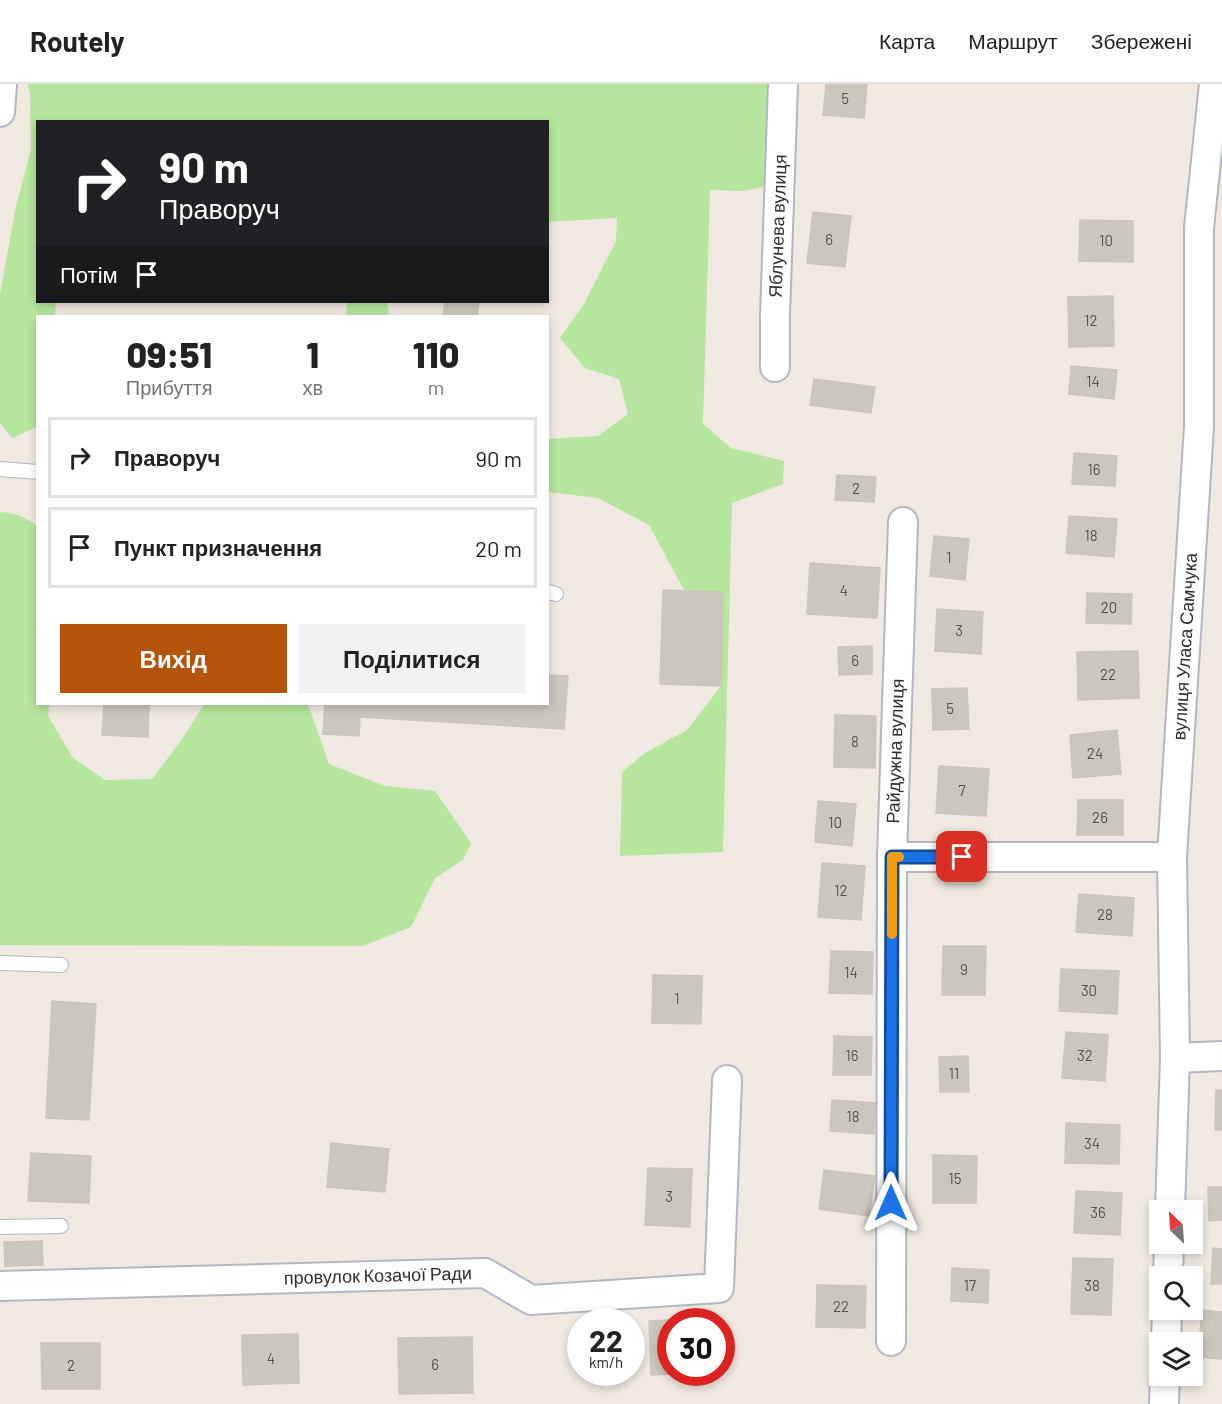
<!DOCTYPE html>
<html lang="uk">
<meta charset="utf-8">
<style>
:root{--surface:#fff;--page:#f2f2f2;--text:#222;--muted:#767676;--line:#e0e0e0;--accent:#b45309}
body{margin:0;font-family:Barlow,sans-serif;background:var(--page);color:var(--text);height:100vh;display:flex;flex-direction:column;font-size:22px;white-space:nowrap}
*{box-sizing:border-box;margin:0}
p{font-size:20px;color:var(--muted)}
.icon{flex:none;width:33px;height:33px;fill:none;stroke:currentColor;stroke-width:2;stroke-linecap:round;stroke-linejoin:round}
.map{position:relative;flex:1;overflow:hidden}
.drawer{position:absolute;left:36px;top:231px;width:513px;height:390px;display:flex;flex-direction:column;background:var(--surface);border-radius:0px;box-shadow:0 3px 9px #0003}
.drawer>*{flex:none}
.top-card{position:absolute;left:36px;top:36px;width:513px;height:183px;border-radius:0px;box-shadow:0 3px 9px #0003;background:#202124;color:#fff;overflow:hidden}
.needle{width:39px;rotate:335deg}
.tools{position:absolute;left:1149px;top:1116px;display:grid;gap:12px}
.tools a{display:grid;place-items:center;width:54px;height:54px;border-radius:0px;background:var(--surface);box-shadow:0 3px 9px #0003;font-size:30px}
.speed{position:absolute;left:567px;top:1224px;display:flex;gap:12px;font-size:30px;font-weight:700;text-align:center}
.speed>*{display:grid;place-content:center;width:78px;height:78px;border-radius:50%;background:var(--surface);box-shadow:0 3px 9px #0003;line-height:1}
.speed small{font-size:15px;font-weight:400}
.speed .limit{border:9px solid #d22;background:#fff;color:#111}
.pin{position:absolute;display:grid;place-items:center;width:51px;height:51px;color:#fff;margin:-26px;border-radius:12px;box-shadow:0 3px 9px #0006}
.me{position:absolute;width:66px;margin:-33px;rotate:0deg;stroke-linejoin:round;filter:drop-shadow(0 0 4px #0008)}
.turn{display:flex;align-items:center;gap:21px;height:126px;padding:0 24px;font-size:27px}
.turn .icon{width:78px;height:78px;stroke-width:2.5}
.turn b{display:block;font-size:42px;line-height:51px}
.then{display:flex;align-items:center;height:57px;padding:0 24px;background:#0003;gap:12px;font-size:22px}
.eta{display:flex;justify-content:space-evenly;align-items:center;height:102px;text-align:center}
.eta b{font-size:36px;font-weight:800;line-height:42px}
.button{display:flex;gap:12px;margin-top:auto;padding:12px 24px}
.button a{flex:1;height:69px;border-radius:0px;background:var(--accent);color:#fff;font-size:24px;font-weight:800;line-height:69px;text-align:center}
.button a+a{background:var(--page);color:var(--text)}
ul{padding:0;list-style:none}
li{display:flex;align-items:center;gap:18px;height:81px;margin:0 12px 9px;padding:0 12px;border:3px solid var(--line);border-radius:0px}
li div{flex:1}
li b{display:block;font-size:22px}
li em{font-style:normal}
header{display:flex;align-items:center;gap:36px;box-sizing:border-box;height:84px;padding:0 30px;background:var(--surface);border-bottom:2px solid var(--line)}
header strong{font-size:28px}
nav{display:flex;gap:33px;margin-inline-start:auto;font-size:21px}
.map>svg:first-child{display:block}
.green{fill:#b6e59e}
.building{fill:#cbc7bf;stroke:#cbc5ba;stroke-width:1.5}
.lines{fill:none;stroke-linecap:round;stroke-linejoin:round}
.lane-casing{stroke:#b4b7c1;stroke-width:16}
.street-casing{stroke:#b4b7c1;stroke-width:32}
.lane{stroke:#fff;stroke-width:14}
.street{stroke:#fff;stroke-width:28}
.route-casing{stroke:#114b97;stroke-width:15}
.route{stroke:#1a73e8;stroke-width:10}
.slow{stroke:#f59e0b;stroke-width:10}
.labels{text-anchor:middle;stroke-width:6;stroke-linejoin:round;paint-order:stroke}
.number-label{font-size:15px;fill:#555452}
.street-label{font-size:18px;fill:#2e2e2e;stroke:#fff}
</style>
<header>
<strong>Routely</strong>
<nav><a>Карта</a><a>Маршрут</a><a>Збережені</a></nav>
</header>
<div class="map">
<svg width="1222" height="1320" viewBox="0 0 1222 1320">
<rect width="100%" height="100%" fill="#efe9e1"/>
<g class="green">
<polygon points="28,0 767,0 768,28 764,73 767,102 743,107 710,106 703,340 731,364 784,377 783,400 732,419 723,768 620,772 622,688 645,669 687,646 721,602 723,508 684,506 649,441 598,414 548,408 548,355 598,352 628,330 619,295 585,284 560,254 584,220 616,157 617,134 548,138 548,38 38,38 38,218 56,218 55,232 38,232 37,343 12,354 0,339 0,210 15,127 31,65 30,10"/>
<polygon points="347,218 387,218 389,232 346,232"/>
<path d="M0,428C15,429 26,433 37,442L38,620H49L48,632L73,674L105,696L152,695L183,654L204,620H308L329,680L385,702L435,707L471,759L463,776L435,794L411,843L363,862L0,861Z"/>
</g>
<g class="building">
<polygon points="826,0 867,0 864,34 823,31"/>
<polygon points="813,128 851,132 845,183 807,179"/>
<polygon points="1080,136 1133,137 1133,178 1079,177"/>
<polygon points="1113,212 1114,262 1069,263 1068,213"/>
<polygon points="445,218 479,218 477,232 443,232"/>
<polygon points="1071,282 1117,286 1114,315 1069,310"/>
<polygon points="814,295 875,303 871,329 810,321"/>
<polygon points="1074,369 1117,372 1115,402 1072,400"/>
<polygon points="837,391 876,393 874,418 835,416"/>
<polygon points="1069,432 1117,435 1114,473 1066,469"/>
<polygon points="934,452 969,455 965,496 930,492"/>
<polygon points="810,479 880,484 877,534 807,530"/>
<polygon points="663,506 723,508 721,602 660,600"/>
<polygon points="1087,509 1132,510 1131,540 1086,539"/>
<polygon points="937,525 983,528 981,570 935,567"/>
<polygon points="872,562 872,590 839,591 838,563"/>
<polygon points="1138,567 1139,614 1078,616 1077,568"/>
<polygon points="548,591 568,592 564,645 360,633 359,652 323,650 325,620 548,620"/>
<polygon points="967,604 969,645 933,646 932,605"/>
<polygon points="104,620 149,620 148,653 102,651"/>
<polygon points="835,631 876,632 875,684 834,683"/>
<polygon points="1117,646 1121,690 1073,694 1070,651"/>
<polygon points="939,682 989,685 986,732 936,729"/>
<polygon points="1078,716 1123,716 1123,751 1077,751"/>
<polygon points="818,717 856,720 852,762 815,758"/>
<polygon points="822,779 865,782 861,836 818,833"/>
<polygon points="1079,810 1134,814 1132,852 1076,848"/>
<polygon points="943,862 986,862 985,911 942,911"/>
<polygon points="831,867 873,868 872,910 829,909"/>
<polygon points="1061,885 1119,887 1117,930 1059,927"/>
<polygon points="653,891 702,892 701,940 652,939"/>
<polygon points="52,917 96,920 89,1036 46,1034"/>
<polygon points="1066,948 1108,951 1105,997 1062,994"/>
<polygon points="834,952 872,953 871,991 833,991"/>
<polygon points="968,972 969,1008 940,1008 939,973"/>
<polygon points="1216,1006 1222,1006 1222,1046 1215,1046"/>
<polygon points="832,1016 876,1019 874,1050 830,1047"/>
<polygon points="1066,1039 1120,1041 1119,1080 1065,1079"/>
<polygon points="331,1059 389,1065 385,1108 327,1103"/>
<polygon points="31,1069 91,1072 89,1119 28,1117"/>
<polygon points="933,1071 977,1072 976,1119 933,1119"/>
<polygon points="648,1084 692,1085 690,1143 645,1141"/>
<polygon points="824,1086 875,1092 869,1132 819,1125"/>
<polygon points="1208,1103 1222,1103 1222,1136 1209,1137"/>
<polygon points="1076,1107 1122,1109 1120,1151 1074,1149"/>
<polygon points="42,1157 43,1181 5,1182 4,1158"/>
<polygon points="1213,1164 1222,1165 1222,1200 1211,1200"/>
<polygon points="1073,1174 1113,1175 1111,1231 1071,1230"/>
<polygon points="952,1184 989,1186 988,1219 951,1217"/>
<polygon points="817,1201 866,1202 865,1244 816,1243"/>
<polygon points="1202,1226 1222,1228 1222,1275 1198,1273"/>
<polygon points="715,1234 715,1238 670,1238 670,1288 716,1288 651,1291 649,1237"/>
<polygon points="298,1250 299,1299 243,1301 242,1251"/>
<polygon points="472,1253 473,1309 399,1310 398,1254"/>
<polygon points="41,1259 100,1259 100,1305 42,1305"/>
</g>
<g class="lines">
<g class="lane-casing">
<g id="lane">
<polyline points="0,385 38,388"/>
<polyline points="548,508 556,510"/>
<polyline points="0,879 61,881"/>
<polyline points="0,1143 61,1142"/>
</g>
</g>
<g class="street-casing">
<g id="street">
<polyline points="0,28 2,0"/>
<path id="s1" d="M775,283V232L783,0"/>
<polyline points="892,773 1172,773"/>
<polyline points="1175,974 1222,972"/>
<path id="s2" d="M1170,1126L1175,974L1172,773L1199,342V144L1214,0"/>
<polyline points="1168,1192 1169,1160"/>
<path id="s3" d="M0,1202L485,1189L531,1216L719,1204L727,996"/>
<path id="s4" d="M891,1257L892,773L903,438"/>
<polyline points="1166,1258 1167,1226"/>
<polyline points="1164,1320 1165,1292"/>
</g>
</g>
<use href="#lane" class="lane"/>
<use href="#street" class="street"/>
</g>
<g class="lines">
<g class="route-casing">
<polyline id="route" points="891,1119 892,773 962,773"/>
</g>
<use href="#route" class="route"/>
<polyline class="slow" points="892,850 892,773 899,773"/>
</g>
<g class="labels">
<g class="number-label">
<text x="845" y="20">5</text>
<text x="829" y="161">6</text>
<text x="1106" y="162">10</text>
<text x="1091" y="242">12</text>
<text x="1093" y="303">14</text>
<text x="1094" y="391">16</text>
<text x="856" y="410">2</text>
<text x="1091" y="457">18</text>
<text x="949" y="479">1</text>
<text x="844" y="512">4</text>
<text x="1109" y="529">20</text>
<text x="959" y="552">3</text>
<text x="855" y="582">6</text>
<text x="1108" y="596">22</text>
<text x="950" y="630">5</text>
<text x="855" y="663">8</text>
<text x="1095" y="675">24</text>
<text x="962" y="712">7</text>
<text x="1100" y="739">26</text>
<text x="835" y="744">10</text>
<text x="841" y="812">12</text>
<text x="1105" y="836">28</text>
<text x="964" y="891">9</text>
<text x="851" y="894">14</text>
<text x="1089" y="912">30</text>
<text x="677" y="920">1</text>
<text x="852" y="977">16</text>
<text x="1085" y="977">32</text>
<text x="954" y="995">11</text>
<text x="853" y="1038">18</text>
<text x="1092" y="1065">34</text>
<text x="955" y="1100">15</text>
<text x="669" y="1118">3</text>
<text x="1098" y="1134">36</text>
<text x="970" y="1207">17</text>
<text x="1092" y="1207">38</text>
<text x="841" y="1228">22</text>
<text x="271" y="1280">4</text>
<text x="435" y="1286">6</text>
<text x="71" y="1287">2</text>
</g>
<g class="street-label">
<text dy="6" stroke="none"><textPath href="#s1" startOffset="141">Яблунева вулиця</textPath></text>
<text dy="6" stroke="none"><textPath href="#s2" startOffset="564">вулиця Уласа Самчука</textPath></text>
<text dy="6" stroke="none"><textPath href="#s4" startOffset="590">Райдужна вулиця</textPath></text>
<text dy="6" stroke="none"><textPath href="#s3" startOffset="378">провулок Козачої Ради</textPath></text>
</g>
</g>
</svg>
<div class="tools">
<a><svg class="needle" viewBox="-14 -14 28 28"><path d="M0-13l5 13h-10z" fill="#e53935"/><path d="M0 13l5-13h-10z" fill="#767676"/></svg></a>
<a><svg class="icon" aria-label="search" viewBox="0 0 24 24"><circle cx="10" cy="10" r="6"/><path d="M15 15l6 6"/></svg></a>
<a><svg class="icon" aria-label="layers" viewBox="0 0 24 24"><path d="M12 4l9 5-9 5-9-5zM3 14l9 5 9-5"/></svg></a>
</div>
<div class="speed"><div>22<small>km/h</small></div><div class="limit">30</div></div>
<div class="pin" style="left:962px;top:773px;background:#d93025"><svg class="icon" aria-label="arrive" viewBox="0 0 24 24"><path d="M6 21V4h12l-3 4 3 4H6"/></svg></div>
<svg class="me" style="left:891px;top:1119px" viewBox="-20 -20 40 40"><path d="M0-17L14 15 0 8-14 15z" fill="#1a73e8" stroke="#fff" stroke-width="4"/></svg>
<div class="top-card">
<div class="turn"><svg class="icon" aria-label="right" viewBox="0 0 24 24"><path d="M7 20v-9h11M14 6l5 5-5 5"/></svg><div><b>90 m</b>Праворуч</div></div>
<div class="then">Потім<svg class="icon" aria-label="arrive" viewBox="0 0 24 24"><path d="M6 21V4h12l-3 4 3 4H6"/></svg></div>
</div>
<section class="drawer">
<div class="eta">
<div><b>09:51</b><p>Прибуття</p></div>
<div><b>1</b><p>хв</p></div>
<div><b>110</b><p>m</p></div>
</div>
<ul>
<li><svg class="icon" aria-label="right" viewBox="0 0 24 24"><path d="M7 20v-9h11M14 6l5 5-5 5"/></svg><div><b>Праворуч</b></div><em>90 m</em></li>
<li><svg class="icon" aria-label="arrive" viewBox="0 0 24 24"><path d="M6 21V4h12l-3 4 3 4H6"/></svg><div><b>Пункт призначення</b></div><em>20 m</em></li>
</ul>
<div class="button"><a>Вихід</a><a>Поділитися</a></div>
</section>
</div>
